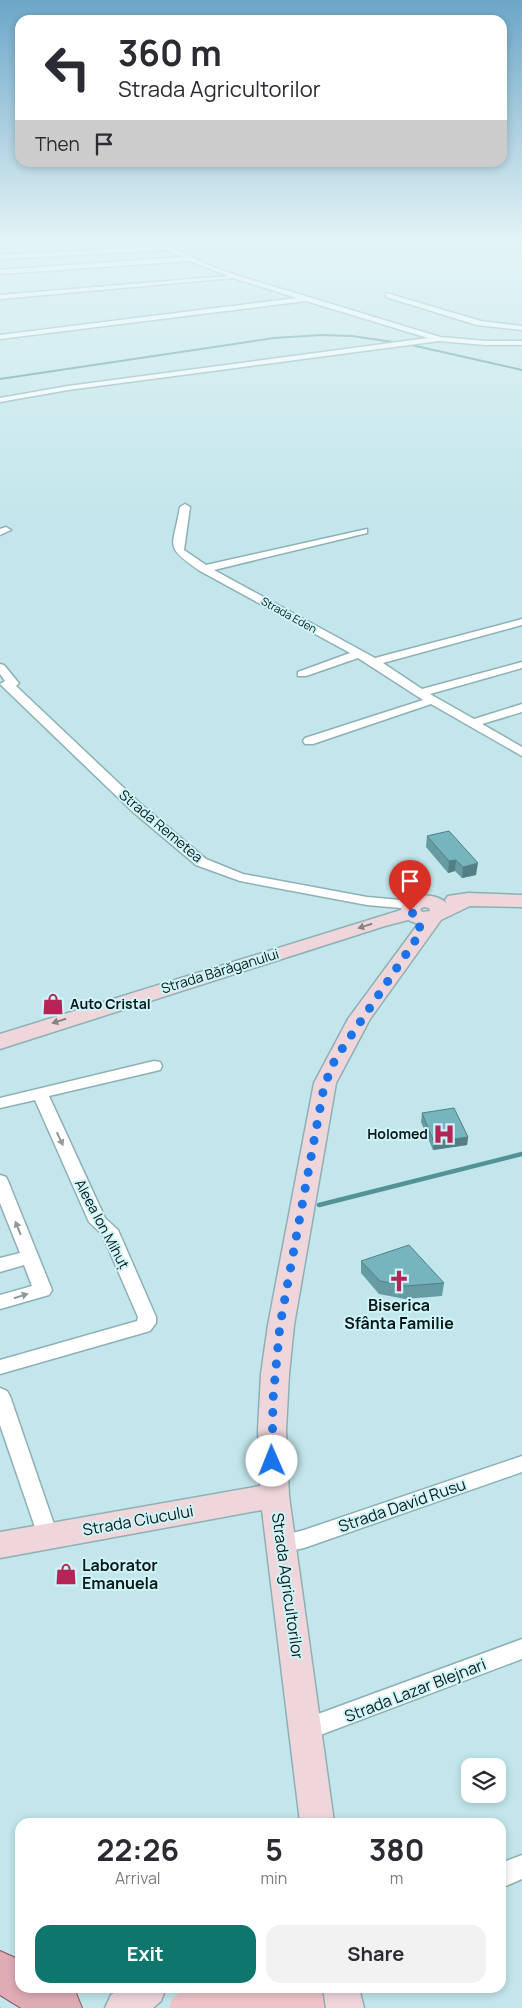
<!DOCTYPE html>
<meta charset="utf-8">
<style>
:root{--surface:#fff;--page:#f2f2f3;--text:#2b2b33;--muted:#7c7c81;--accent:#0f766e}
body{margin:0;font-family:Manrope,sans-serif;background:var(--page);color:var(--text);height:100vh;display:flex;flex-direction:column;font-size:19px;white-space:nowrap}
*{box-sizing:border-box;margin:0}
p{font-size:16px;color:var(--muted)}
.icon{flex:none;width:28px;height:28px;fill:none;stroke:currentColor;stroke-width:2;stroke-linecap:round;stroke-linejoin:round}
.map{position:relative;flex:1;overflow:hidden}
.panel{position:absolute;left:15px;top:1818px;width:491px;height:175px;display:flex;flex-direction:column;background:var(--surface);border-radius:15px;box-shadow:0 2px 8px #0003}
.panel>*{flex:none}
.banner{position:absolute;left:15px;top:15px;width:492px;height:152px;border-radius:15px;box-shadow:0 2px 8px #0003;background:#fff;color:var(--text);overflow:hidden}
.buttons{position:absolute;left:461px;top:1758px;display:grid;gap:10px}
.buttons a{display:grid;place-items:center;width:45px;height:45px;border-radius:10px;background:var(--surface);box-shadow:0 2px 8px #0003;font-size:25px}
.pin{position:absolute;display:grid;place-items:center;width:42px;height:42px;color:#fff;margin:-51px -21px;border-radius:50% 50% 50% 0;rotate:-45deg;box-shadow:0 0 5px #0007}
.pin .icon{rotate:45deg}
.me{position:absolute;width:55px;margin:-28px;rotate:359deg;stroke-linejoin:round;filter:drop-shadow(0 0 4px #0008)}
.turn{display:flex;align-items:center;gap:18px;height:105px;padding:0 20px;font-size:22px}
.turn .icon{width:65px;height:65px;stroke-width:2.5}
.turn b{display:block;font-size:35px;line-height:42px}
.then{display:flex;align-items:center;height:48px;padding:0 20px;background:#0003;gap:10px;font-size:19px}
.eta{display:flex;justify-content:space-evenly;align-items:center;height:85px;text-align:center}
.eta b{font-size:30px;font-weight:700;line-height:35px}
.cta{display:flex;gap:10px;margin-top:auto;padding:10px 20px}
.cta a{flex:1;height:58px;border-radius:15px;background:var(--accent);color:#fff;font-size:20px;font-weight:700;line-height:58px;text-align:center}
.cta a+a{background:var(--page);color:var(--text)}
.map>svg:first-child{display:block}
.green{fill:#f0c3ca}
.lines{fill:none;stroke-linecap:round;stroke-linejoin:round}
.stream-far1{stroke:#539299;stroke-width:2}
.stream{stroke:#539299;stroke-width:4.5}
.street-casing{stroke:#8db0b5;stroke-width:3}
.secondary-casing{stroke:#8db0b5;stroke-width:3}
.primary-casing{stroke:#865560;stroke-width:2}
.street{fill:#fff;fill-rule:evenodd}
.secondary{fill:#efd6db;fill-rule:evenodd}
.primary{fill:#dfacb6;fill-rule:evenodd}
.wall{fill:#659ca3}
.shaded-wall{fill:#537f84}
.building{fill:#76b5bd;stroke:#537f84}
.oneway{fill:#888184}
.oneway2{fill:#919898}
.route{stroke:#1a73e8;stroke-width:9;stroke-dasharray:0 16.2}
.labels{text-anchor:middle;stroke-width:4;stroke-linejoin:round;paint-order:stroke}
.far-street-label{font-size:11px;fill:#0b191a;stroke:#cff4f8}
.street-label{font-size:14px;fill:#0b191a;stroke:#cff4f8}
.poi-label{font-size:14px;font-weight:bold;fill:#0b191a;stroke:#cff4f8;text-anchor:start}
.near-poi-label{font-size:16px;font-weight:bold;fill:#0b191a;stroke:#cff4f8}
.near-street-label{font-size:16px;fill:#0b191a;stroke:#cff4f8}
</style>
<div class="map">
<svg width="522" height="2008" viewBox="0 0 522 2008">
<rect width="100%" height="100%" fill="#c2e6eb"/>
<polygon class="green" points="186,1988 334,1988 338,2008 169,2008 172,1999"/>
<g class="lines">
<g class="stream-far1">
<polyline points="407,344 522,370"/>
<polyline points="0,379 274,338 321,335 352,336 400,343"/>
</g>
<polyline class="stream" points="319,1205 522,1154"/>
<g class="street-casing">
<g id="street">
<polygon points="161,243 167,243 170,247 213,267 239,276 440,337 485,341 522,341 522,345 485,345 439,341 68,390 0,402 0,398 68,386 428,338 306,301 0,339 0,335 297,298 233,278 0,299 0,295 228,276 190,261 0,274 0,270 183,257 167,250 0,259 0,255 163,246"/>
<polygon points="386,293 481,321 522,326 522,330 477,325 386,297"/>
<path d="M185,504L190,507L184,550L206,565L367,529V533L214,570L375,658L522,619V625L383,663L422,689L522,662V668L430,694L474,719L522,704V712L482,724L522,747V756L431,704L313,744H305L303,741L305,738L423,700L358,658L306,676H298V672L350,653L200,571C163,545 173,549 180,507Z"/>
<polygon points="6,527 11,530 0,535 0,529"/>
<polygon points="0,664 4,665 17,681 19,683 16,686 143,806 206,859 243,874 367,897 412,901 419,905 412,909 367,905 240,881 196,865 133,812 2,686 0,684 5,681 0,674"/>
<polygon points="154,1061 160,1062 162,1066 160,1070 49,1096 105,1218 118,1230 156,1317 156,1323 150,1331 0,1374 0,1360 137,1321 138,1317 102,1234 89,1222 35,1100 0,1108 0,1098"/>
<polygon points="0,1175 6,1177 8,1181 52,1290 49,1295 0,1309 0,1295 32,1286 24,1265 0,1272 0,1258 20,1253 0,1203"/>
<polygon points="0,1388 7,1391 10,1396 58,1536 55,1542 48,1545 41,1542 38,1536 0,1425"/>
<polygon points="522,1456 522,1472 304,1548 281,1553 274,1550 270,1544 274,1538 304,1530"/>
<polygon points="522,1639 522,1659 307,1740 299,1737 295,1729 299,1721"/>
<polygon points="522,1855 522,1879 501,1888 501,1863"/>
</g>
</g>
<g class="secondary-casing">
<g id="secondary">
<path d="M468,893L522,895V907L470,906L441,920L370,1019L336,1083L294,1325L289,1374L286,1430L289,1496L334,1822H300L262,1510L0,1558V1532L260,1486L258,1430L261,1374L268,1325L314,1083L348,1019L418,924L408,920L385,926L0,1049V1034L401,910C403,891 436,892 446,903L445,900L448,896ZM424,907L429,908L430,911L422,912L420,909Z"/>
<polygon points="120,1988 166,1988 161,2001 153,2008 105,2008 111,1995"/>
<polygon points="323,1988 359,1988 364,2008 326,2008"/>
</g>
</g>
<g class="primary-casing">
<polygon id="primary" points="0,1951 20,1960 20,1988 65,1988 76,1993 82,2008 21,2008 0,1995"/>
</g>
<use href="#street" class="street"/>
<use href="#secondary" class="secondary"/>
<use href="#primary" class="primary"/>
</g>
<g class="wall">
<polygon points="427,836 476,875 462,878 455,871 448,873 426,847"/>
<polygon points="422,1113 468,1137 467,1145 433,1150 421,1122"/>
<polygon points="361,1261 444,1283 442,1296 405,1299 379,1294 361,1273"/>
</g>
<g class="shaded-wall">
<polygon points="456,860 455,871 448,873 449,861"/>
<polygon points="478,863 476,875 462,878 463,867"/>
<polygon points="468,1137 467,1145 433,1150 434,1142"/>
</g>
<g class="building">
<polygon points="449,831 478,863 463,867 456,860 449,861 427,836"/>
<polygon points="454,1108 468,1137 434,1142 422,1113"/>
<polygon points="409,1245 444,1283 406,1286 380,1281 361,1261"/>
</g>
<defs><path id="oneway-solid" d="M-6-.8H1V-3.2L6.5 0L1 3.2V.8H-6Z" transform="scale(1.25)"/></defs>
<g class="oneway">
<use href="#oneway-solid" transform="translate(365 926) rotate(163)"/>
<use href="#oneway-solid" transform="translate(59 1021) rotate(162)"/>
</g>
<g class="oneway2">
<use href="#oneway-solid" transform="translate(60 1139) rotate(65)"/>
<use href="#oneway-solid" transform="translate(18 1228) rotate(-112)"/>
<use href="#oneway-solid" transform="translate(21 1296) rotate(-17)"/>
</g>
<linearGradient id="sky" x2="0" y2="1"><stop stop-color="#6ca6c8"/><stop offset="0.46" stop-color="#e4f4f6"/><stop offset="1" stop-color="#e4f4f6" stop-opacity="0"/></linearGradient>
<rect width="522" height="524" fill="url(#sky)"/>
<g class="lines">
<polyline class="route" points="272,1461 273,1399 280,1325 323,1092 331,1067 342,1049 421,932 417,917 410,911"/>
</g>
<defs>
<g id="shop-bare" transform="scale(1.725)"><path d="M-5-2.5h2.3a2.7 3.5 0 0 1 5.4 0H5L5.5 6h-11ZM-1.5-2.5h3a1.5 2.3 0 0 0-3 0Z" fill="#b42454" stroke="#cff4f8" stroke-width="2.5" paint-order="stroke"/></g>
<g id="hospital-bare" transform="scale(1.725)"><path d="M-5-5h3v3.5h4V-5h3V5h-3V1.5h-4V5h-3Z" fill="#b42454" stroke="#cff4f8" stroke-width="2.5" paint-order="stroke"/></g>
<g id="church-bare" transform="scale(1.725)"><path d="M-1.2-6h2.4v3.5h3.3v2.4h-3.3V6h-2.4V-.1h-3.3v-2.4h3.3Z" fill="#b42454" stroke="#cff4f8" stroke-width="2.5" paint-order="stroke"/></g>
</defs>
<g fill-rule="evenodd">
<use href="#shop-bare" x="53" y="1004"/>
<use href="#hospital-bare" x="444" y="1134"/>
<use href="#church-bare" x="399" y="1281"/>
<use href="#shop-bare" x="66" y="1574"/>
</g>
<g class="labels">
<g class="far-street-label">
<text transform="translate(289 615) rotate(29)" y="4">Strada Eden</text>
</g>
<g class="street-label">
<text transform="translate(161 826) rotate(40)" y="5">Strada Remetea</text>
<text transform="translate(220 971) rotate(-17)" y="5">Strada Bărăganului</text>
<text transform="translate(102 1224) rotate(62)" y="5">Aleea Ion Mihuț</text>
</g>
<g class="poi-label">
<text x="70" y="1009">Auto Cristal</text>
<text x="428" y="1139" text-anchor="end">Holomed</text>
</g>
<g class="near-poi-label">
<text x="399" y="1311">Biserica<tspan x="399" dy="18">Sfânta Familie</tspan></text>
<text x="82" y="1571" text-anchor="start">Laborator<tspan x="82" dy="18">Emanuela</tspan></text>
</g>
<g class="near-street-label">
<text transform="translate(402 1505) rotate(-19)" y="6">Strada David Rusu</text>
<text transform="translate(138 1520) rotate(-10)" y="6">Strada Ciucului</text>
<text transform="translate(288 1586) rotate(82)" y="6">Strada Agricultorilor</text>
<text transform="translate(415 1690) rotate(-21)" y="6">Strada Lazar Blejnari</text>
</g>
</g>
</svg>
<div class="buttons">
<a><svg class="icon" aria-label="layers" viewBox="0 0 24 24"><path d="M12 4l9 5-9 5-9-5zM3 14l9 5 9-5"/></svg></a>
</div>
<div class="pin" style="left:410px;top:911px;background:#d93025"><svg class="icon" aria-label="arrive" viewBox="0 0 24 24"><path d="M6 21V4h12l-3 4 3 4H6"/></svg></div>
<svg class="me" style="left:272px;top:1461px" viewBox="-20 -20 40 40"><circle r="19" fill="#fff"/><path d="M0-13L10 11 0 6-10 11z" fill="#1a73e8"/></svg>
<div class="banner">
<div class="turn"><svg class="icon" aria-label="left" viewBox="0 0 24 24"><path d="M17 20v-9H6M10 6l-5 5 5 5"/></svg><div><b>360 m</b>Strada Agricultorilor</div></div>
<div class="then">Then<svg class="icon" aria-label="arrive" viewBox="0 0 24 24"><path d="M6 21V4h12l-3 4 3 4H6"/></svg></div>
</div>
<section class="panel">
<div class="eta">
<div><b>22:26</b><p>Arrival</p></div>
<div><b>5</b><p>min</p></div>
<div><b>380</b><p>m</p></div>
</div>
<div class="cta"><a>Exit</a><a>Share</a></div>
</section>
</div>
